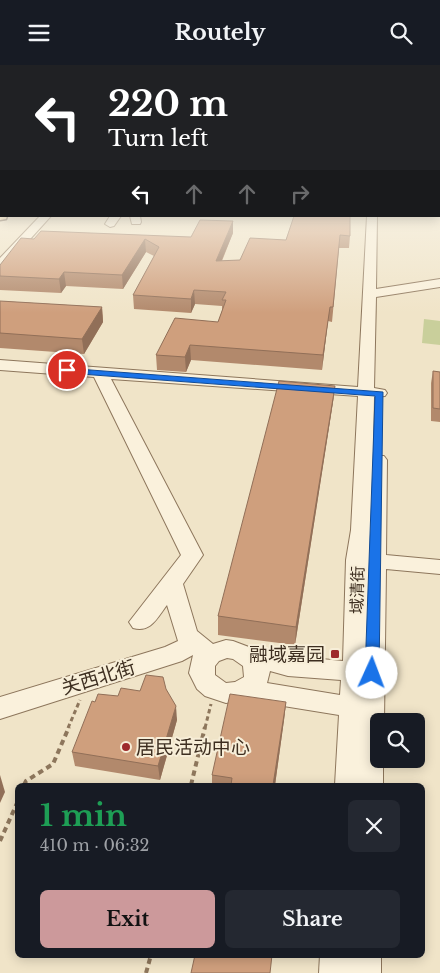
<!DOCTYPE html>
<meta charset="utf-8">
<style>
:root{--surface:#171b24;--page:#242831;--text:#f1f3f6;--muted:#9ea1a6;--accent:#cc999b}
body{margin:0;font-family:"Libre Baskerville","Noto Sans SC",serif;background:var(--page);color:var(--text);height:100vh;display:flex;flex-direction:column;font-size:19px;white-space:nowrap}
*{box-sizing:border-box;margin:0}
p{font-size:16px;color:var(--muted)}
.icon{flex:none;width:28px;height:28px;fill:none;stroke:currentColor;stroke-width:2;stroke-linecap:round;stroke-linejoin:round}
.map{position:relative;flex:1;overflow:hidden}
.details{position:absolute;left:15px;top:718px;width:410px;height:175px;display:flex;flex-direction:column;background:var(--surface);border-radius:8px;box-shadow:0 2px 12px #0003}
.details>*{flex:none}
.top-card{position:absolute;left:0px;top:0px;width:440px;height:152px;box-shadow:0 2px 12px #0003;background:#202124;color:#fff;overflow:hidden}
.tools{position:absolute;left:370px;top:648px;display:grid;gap:10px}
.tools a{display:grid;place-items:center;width:55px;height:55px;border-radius:8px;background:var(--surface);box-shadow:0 2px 12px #0003;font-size:25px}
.pin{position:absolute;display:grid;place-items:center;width:42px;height:42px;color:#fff;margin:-21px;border:2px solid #fff;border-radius:50%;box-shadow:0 1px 5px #0007}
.me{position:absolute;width:55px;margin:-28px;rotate:2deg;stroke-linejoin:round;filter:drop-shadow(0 0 4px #0008)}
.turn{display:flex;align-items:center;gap:18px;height:105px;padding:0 25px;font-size:22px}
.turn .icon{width:65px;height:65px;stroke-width:2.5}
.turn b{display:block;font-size:35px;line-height:42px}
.lanes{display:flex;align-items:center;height:48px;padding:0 25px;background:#0003;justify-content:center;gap:25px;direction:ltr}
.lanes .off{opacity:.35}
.round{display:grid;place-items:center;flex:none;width:52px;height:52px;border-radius:8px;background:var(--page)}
.headline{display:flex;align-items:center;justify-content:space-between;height:85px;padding:0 25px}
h1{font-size:30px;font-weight:700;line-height:38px;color:#1e9e55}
.button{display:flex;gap:10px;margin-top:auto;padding:10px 25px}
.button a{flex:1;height:58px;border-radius:8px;background:var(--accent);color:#111;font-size:20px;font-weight:700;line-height:58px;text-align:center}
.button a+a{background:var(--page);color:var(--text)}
header{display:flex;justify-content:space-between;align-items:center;height:65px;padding:0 25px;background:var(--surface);font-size:22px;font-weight:700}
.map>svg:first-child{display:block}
.green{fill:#c9cf9b}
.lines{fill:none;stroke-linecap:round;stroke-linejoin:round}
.minor-casing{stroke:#8d765c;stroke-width:2}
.major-casing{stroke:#5b4430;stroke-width:3}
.highway-casing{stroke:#5b4430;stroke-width:2}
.path-far1{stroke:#8d765c;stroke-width:3;stroke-dasharray:4.5 3;stroke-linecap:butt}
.path{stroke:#8d765c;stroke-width:4;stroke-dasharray:5.5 4;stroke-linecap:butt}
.minor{fill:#faf1dc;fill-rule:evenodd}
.major{fill:#f3d9a0;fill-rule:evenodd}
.highway{fill:#e0a458;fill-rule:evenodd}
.wall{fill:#b2896c}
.shaded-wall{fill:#916f58}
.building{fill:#cf9f7d;stroke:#916f58}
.route{fill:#1a73e8;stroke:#114b97}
.poi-dot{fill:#9e2a2b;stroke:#f7eed8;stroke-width:2}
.labels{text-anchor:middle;stroke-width:4;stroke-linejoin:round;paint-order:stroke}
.street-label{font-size:16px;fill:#3d2e20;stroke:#f7eed8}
.near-poi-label{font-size:19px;fill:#3d2e20;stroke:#f7eed8;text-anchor:end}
.near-street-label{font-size:19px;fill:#3d2e20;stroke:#f7eed8}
</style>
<header><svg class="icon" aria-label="menu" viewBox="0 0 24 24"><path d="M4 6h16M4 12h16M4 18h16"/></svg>Routely<svg class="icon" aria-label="search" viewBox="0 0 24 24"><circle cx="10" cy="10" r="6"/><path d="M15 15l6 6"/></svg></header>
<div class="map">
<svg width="440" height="908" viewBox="0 0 440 908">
<rect width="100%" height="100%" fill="#f0e4c8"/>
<polygon class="green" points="424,254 440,256 440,280 422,278"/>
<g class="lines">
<g class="minor-casing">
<g id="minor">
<polygon points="40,151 51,151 4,203 0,204 0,193"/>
<polygon points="110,151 121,151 114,161 110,162 105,159"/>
<polygon points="130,151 140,151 141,157 140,159 132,159"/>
<path d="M367,151H377L376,224L440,214V222L376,232L374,323L385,325L387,328L385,331L374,332L373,391H384L387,395L386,490L440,495V509L386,504L384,656H379V694H383V720H335L339,650L246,635L226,638L205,631L197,624L189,608L193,590L182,596L0,654V632L165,582L178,576L167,540C157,553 151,568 133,563L129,557L181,490L94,312L0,305V295L358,322ZM111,314L358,331L351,465L346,495L343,596L288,591L257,585L233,576L226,575L213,579L197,566L183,519L203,490ZM227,593L233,594L243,601L244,612L235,617L226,618L215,610V601L219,596ZM270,606L288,611L341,615L340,630L267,618Z"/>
<polygon points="320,890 381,890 381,908 319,908"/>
</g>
</g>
<g class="major-casing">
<polygon id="major" points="0,147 1,151 7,151 6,154 0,155"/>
</g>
<g class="highway-casing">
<rect id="highway" x="0" y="140" width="1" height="8"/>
</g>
<g class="path-far1">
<polyline points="68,663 80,635"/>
<polyline points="205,663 211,639"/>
</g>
<g class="path">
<polyline points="24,720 26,716 53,699 69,662"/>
<polyline points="79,720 81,720"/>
<polyline points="191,720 205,662"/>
<polyline points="0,776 18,736"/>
<polyline points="146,908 151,890"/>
</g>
<use href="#minor" class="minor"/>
<use href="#major" class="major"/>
<use href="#highway" class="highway"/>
</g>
<g class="wall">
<polygon points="439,125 440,125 440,152 432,152 439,151"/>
<polygon points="294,151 350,171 349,183 339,183 332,257 328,256 322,305 191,295 186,307 157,305 156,290 218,257 222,246 222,241 195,239 191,248 134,244 133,230 154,191 146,187 123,224 66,221 61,228 0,225 0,200 34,174 191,172 233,156 233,168 222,196 240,195 286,175"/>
<polygon points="0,236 102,242 103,257 84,289 0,283"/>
<polygon points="433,306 440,307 440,357 431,356 431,318"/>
<polygon points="335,321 333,337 295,580 218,570 218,551"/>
<polygon points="166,624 177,655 160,715 75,701 72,687 118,631 140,626"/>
<polygon points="286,637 284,655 275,720 212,720 212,710"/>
</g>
<g class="shaded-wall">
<polygon points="233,156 233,168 216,209 216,196"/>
<polygon points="145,174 146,187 123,224 122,210"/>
<polygon points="64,207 66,221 61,228 59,214"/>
<polygon points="194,225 195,239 191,248 191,234"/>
<polygon points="102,242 103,257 84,289 82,274"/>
<polygon points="330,242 328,256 322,305 323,290"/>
<polygon points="190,280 191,295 186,307 185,292"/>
<polygon points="335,321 333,337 295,580 296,562"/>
<polygon points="286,637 284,655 275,720 273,720"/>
<polygon points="176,641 177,655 160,715 158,701"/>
<polygon points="0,710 5,727 0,738"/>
</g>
<g class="building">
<rect x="439" y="125" width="1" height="17"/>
<polygon points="294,151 350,151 350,171 340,170 333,242 330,242 323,290 190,280 185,292 156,290 175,253 218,257 226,235 222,235 226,227 194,225 191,234 133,230 159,182 145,174 122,210 64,207 59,214 0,211 0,200 21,173 34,174 41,166 191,172 200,155 233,156 216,196 240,195 250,173 286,175"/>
<polygon points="0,236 102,242 82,274 0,268"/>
<polygon points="433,306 440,307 440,344 433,343"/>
<polygon points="279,316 335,321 296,562 218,551"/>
<polygon points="146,610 163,612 166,624 176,641 158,701 72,687 92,636 95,637 98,629 118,631 121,623 140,626"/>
<polygon points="230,629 286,637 273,720 231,720 232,713 212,710"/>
<polygon points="195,890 272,890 270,908 191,908"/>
</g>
<linearGradient id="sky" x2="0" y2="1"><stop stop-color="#8fbad6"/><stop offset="0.49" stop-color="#f8f3e6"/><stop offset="1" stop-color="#f8f3e6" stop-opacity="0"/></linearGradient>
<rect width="440" height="248" fill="url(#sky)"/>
<polygon class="route" points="64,303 383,327 379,608 377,612 367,612 365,608 375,331 67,308 64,307"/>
<g class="poi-dot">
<rect x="330" y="584" width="10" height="10" rx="2.5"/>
<circle cx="126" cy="682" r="5"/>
</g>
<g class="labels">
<g class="street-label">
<text transform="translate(357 525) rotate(-89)" y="6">域清街</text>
</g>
<g class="near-poi-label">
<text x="325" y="596">融域嘉园</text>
<text x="136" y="689" text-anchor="start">居民活动中心</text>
</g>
<g class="near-street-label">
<text transform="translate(98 612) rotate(-17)" y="7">关西北街</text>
</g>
</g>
</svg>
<div class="tools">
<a><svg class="icon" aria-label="search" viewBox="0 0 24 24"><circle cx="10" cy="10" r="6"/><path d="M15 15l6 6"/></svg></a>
</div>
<div class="pin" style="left:67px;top:305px;background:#d93025"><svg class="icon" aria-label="arrive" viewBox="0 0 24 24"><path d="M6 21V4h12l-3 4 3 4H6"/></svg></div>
<svg class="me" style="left:372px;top:608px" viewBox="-20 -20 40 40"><circle r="19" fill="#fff"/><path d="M0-13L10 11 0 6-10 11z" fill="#1a73e8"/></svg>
<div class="top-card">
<div class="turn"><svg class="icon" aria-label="left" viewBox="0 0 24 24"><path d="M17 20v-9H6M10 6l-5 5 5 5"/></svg><div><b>220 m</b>Turn left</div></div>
<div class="lanes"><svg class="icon" aria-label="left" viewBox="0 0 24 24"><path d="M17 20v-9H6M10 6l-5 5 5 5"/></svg><svg class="icon off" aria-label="ahead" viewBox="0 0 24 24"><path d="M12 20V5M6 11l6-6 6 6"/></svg><svg class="icon off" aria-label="ahead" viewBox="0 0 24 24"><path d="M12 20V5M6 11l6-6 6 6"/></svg><svg class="icon off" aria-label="right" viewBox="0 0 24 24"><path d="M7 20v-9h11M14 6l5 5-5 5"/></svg></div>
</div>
<section class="details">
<div class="headline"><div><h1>1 min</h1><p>410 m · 06:32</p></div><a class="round"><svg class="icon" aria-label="close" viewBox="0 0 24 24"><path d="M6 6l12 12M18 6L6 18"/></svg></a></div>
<div class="button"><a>Exit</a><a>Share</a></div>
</section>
</div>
